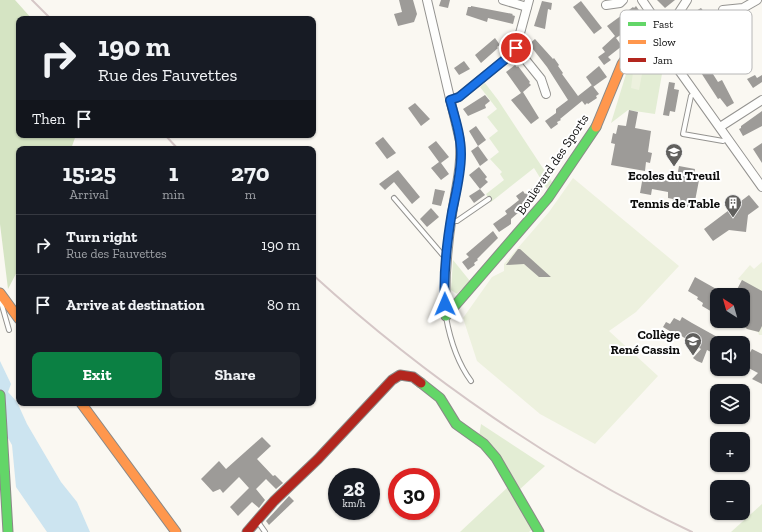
<!DOCTYPE html>
<meta charset="utf-8">
<style>
:root{--surface:#171b24;--page:#20242c;--text:#f1f3f6;--muted:#9ea1a6;--line:#363941;--accent:#0b8043}
body{margin:0;font-family:"Zilla Slab",serif;background:var(--page);color:var(--text);height:100vh;display:flex;flex-direction:column;font-size:15px;white-space:nowrap}
*{box-sizing:border-box;margin:0}
p{font-size:13px;color:var(--muted)}
.icon{flex:none;width:22px;height:22px;fill:none;stroke:currentColor;stroke-width:2;stroke-linecap:round;stroke-linejoin:round}
.map{position:relative;flex:1;overflow:hidden}
.drawer{position:absolute;left:16px;top:146px;width:300px;height:260px;display:flex;flex-direction:column;background:var(--surface);border-radius:8px;box-shadow:0 1px 3px #0004}
.drawer>*{flex:none}
.hud{position:absolute;left:16px;top:16px;width:300px;height:122px;border-radius:8px;box-shadow:0 1px 3px #0004;background:#171b24;color:var(--text);overflow:hidden}
.needle{width:26px;rotate:323deg}
.tools{position:absolute;left:710px;top:288px;display:grid;gap:8px}
.tools a{display:grid;place-items:center;width:40px;height:40px;border-radius:8px;background:var(--surface);box-shadow:0 1px 3px #0004;font-size:20px}
.speed{position:absolute;left:328px;top:468px;display:flex;gap:8px;font-size:20px;font-weight:700;text-align:center}
.speed>*{display:grid;place-content:center;width:52px;height:52px;border-radius:50%;background:var(--surface);box-shadow:0 1px 3px #0004;line-height:1}
.speed small{font-size:10px;font-weight:400}
.speed .limit{border:6px solid #d22;background:#fff;color:#111}
.pin{position:absolute;display:grid;place-items:center;width:34px;height:34px;color:#fff;margin:-17px;border:2px solid #fff;border-radius:50%;box-shadow:0 1px 4px #0007}
.me{position:absolute;width:44px;margin:-22px;rotate:359deg;stroke-linejoin:round;filter:drop-shadow(0 0 3px #0008)}
.turn{display:flex;align-items:center;gap:14px;height:84px;padding:0 16px;font-size:18px}
.turn .icon{width:52px;height:52px;stroke-width:2.5}
.turn b{display:block;font-size:28px;line-height:34px}
.then{display:flex;align-items:center;height:38px;padding:0 16px;background:#0003;gap:8px;font-size:15px}
.eta{display:flex;justify-content:space-evenly;align-items:center;height:68px;text-align:center}
.eta b{font-size:24px;font-weight:700;line-height:28px}
.button{display:flex;gap:8px;margin-top:auto;padding:8px 16px}
.button a{flex:1;height:46px;border-radius:8px;background:var(--accent);color:#fff;font-size:16px;font-weight:700;line-height:46px;text-align:center}
.button a+a{background:var(--page);color:var(--text)}
ul{padding:0;list-style:none}
li{display:flex;align-items:center;gap:12px;height:60px;padding:0 16px;border-top:1px solid var(--line)}
li div{flex:1}
li b{display:block;font-size:15px}
li em{font-style:normal}
.map>svg:first-child{display:block}
.green{fill:#e3edd4}
.forest{fill:#d5e4c3}
.pitch{fill:#edf1de}
.water{fill:#cce4f0}
.building{fill:#9d9b98}
.lines{fill:none;stroke-linecap:round;stroke-linejoin:round}
.lane-casing{stroke:#949390;stroke-width:6}
.street-casing{stroke:#949390;stroke-width:10}
.fast-casing{stroke:#8a8987;stroke-width:11}
.slow-casing{stroke:#8a8987;stroke-width:11}
.jam-casing{stroke:#8a8987;stroke-width:11}
.lane{stroke:#fefefd;stroke-width:4}
.street{stroke:#fefefd;stroke-width:8}
.fast{stroke:#63d668;stroke-width:9}
.slow{stroke:#ff974d;stroke-width:9}
.jam{stroke:#b3261e;stroke-width:9}
.rail{stroke:#d5c7c7;stroke-width:2}
.route-casing{stroke:#114b97;stroke-width:10}
.route{stroke:#1a73e8;stroke-width:7}
.labels{text-anchor:middle;stroke-width:4;stroke-linejoin:round;paint-order:stroke}
.street-label{font-size:13px;fill:#0d0d0d;stroke:#fff}
.poi-label{font-size:13px;font-weight:bold;fill:#0d0d0d;stroke:#fff;text-anchor:end}
.key{fill:#fff;stroke:#b6b6b6;stroke-width:1}
.key-label{font-size:11px;fill:#0d0d0d}
</style>
<div class="map">
<svg width="762" height="532" viewBox="0 0 762 532">
<rect width="100%" height="100%" fill="#faf8f2"/>
<g class="green">
<polygon points="643,52 652,52 663,68 655,114 628,110 611,123 630,61 633,57"/>
<polygon points="485,83 498,100 552,182 547,189 534,168 491,202 486,194 504,180 500,174 502,172 490,159 499,152 489,138 498,131 487,117 497,109 480,87"/>
<polygon points="453,260 470,281 457,294 451,290"/>
<polygon points="481,424 545,466 518,491 479,437"/>
<polygon points="508,487 534,528 529,532 460,532"/>
<polygon points="762,504 762,532 731,532"/>
</g>
<polygon class="forest" points="0,0 15,0 32,19 19,19 19,135 76,135 71,149 19,149 19,268 8,289 0,224"/>
<g class="pitch">
<polygon points="633,72 642,74 639,90 631,88"/>
<polygon points="573,178 679,266 636,312 609,331 658,376 595,444 540,414 477,361 463,318 492,277 504,271 504,264 549,212"/>
<polygon points="762,262 762,335 759,335 758,332 747,329 739,321 743,321 743,295 734,295 742,281 738,279 750,265 754,269"/>
</g>
<polygon class="water" points="0,361 11,384 8,392 17,402 27,424 61,482 77,502 90,532 47,532 16,487 12,445 0,424"/>
<g class="building">
<polygon points="399,0 413,0 417,14 414,22 398,26 394,14 402,12"/>
<polygon points="441,0 450,0 448,8 439,6"/>
<polygon points="657,0 675,0 665,8"/>
<polygon points="542,1 552,3 551,10 548,9 545,29 534,26"/>
<polygon points="581,1 602,28 594,34 573,7"/>
<polygon points="471,6 513,14 512,15 515,16 513,24 488,18 487,22 466,15 468,7 471,7"/>
<polygon points="636,6 641,13 627,24 629,26 623,30 625,32 616,38 622,46 608,57 611,60 604,65 598,57 605,52 602,48 615,36 607,26 633,7 634,8"/>
<polygon points="701,8 710,19 709,20 710,23 703,27 694,12"/>
<polygon points="495,38 500,45 497,47 498,48 481,63 475,55"/>
<polygon points="535,39 553,59 554,58 559,65 558,66 563,73 562,74 578,96 592,85 599,94 596,96 597,98 588,104 587,103 585,105 582,101 560,119 561,120 557,122 558,124 551,129 545,121 556,113 556,109 568,100 547,67 529,44"/>
<polygon points="704,60 718,82 722,80 734,103 727,107 720,98 718,99 696,65"/>
<polygon points="464,61 470,69 459,75 454,68"/>
<polygon points="515,65 517,67 518,66 530,82 529,83 531,85 523,92 539,118 531,124 511,100 521,93 506,72"/>
<polygon points="599,66 607,77 593,87 586,77"/>
<polygon points="755,75 757,78 762,75 762,82 753,88 747,79"/>
<polygon points="669,82 675,83 674,89 679,90 675,112 670,111 669,116 663,115"/>
<polygon points="485,95 490,101 485,105 486,108 468,116 463,109"/>
<polygon points="415,103 430,119 421,126 408,108"/>
<polygon points="629,110 638,112 635,128 651,131 648,152 652,153 650,163 646,162 645,171 611,165 615,144 611,143 613,133 616,134 618,125 626,126"/>
<polygon points="762,111 762,126 743,136 739,129 741,128 741,126"/>
<polygon points="476,126 486,140 478,146 469,131"/>
<polygon points="383,137 396,153 387,159 375,143"/>
<polygon points="436,141 449,157 441,163 449,174 441,180 431,168 439,162 428,147"/>
<polygon points="762,143 762,163 753,149"/>
<polygon points="478,146 488,160 480,166 471,151"/>
<polygon points="679,166 695,169 694,174 700,175 695,201 690,201 688,207 672,204 673,199 668,198 668,192 652,189 651,195 640,193 643,176 676,182"/>
<polygon points="479,167 487,177 485,179 488,182 480,189 469,175"/>
<polygon points="398,170 420,197 412,204 394,182 385,190 379,184"/>
<polygon points="538,184 542,189 534,197 535,198 511,219 511,224 499,232 493,224 507,214 505,211 519,200 516,196 523,191 525,194"/>
<polygon points="435,189 445,191 441,206 432,204"/>
<polygon points="480,189 485,195 474,203 469,196"/>
<polygon points="749,195 759,207 748,215 746,232 729,230 713,241 704,229"/>
<polygon points="431,208 439,217 427,227 420,219"/>
<polygon points="493,231 498,238 477,259 478,260 474,263 475,265 468,270 462,262 469,257 466,254"/>
<polygon points="518,249 520,249 551,277 539,277 524,264 506,265"/>
<polygon points="695,277 727,295 717,295 717,307 714,313 702,306 703,303 697,299 698,297 688,291"/>
<polygon points="742,280 762,291 762,326 759,332 747,329 739,321 743,321 743,295 734,295"/>
<polygon points="682,317 692,323 728,343 717,343 717,355 707,350 702,363 697,361 693,358 701,349 674,331 673,333 663,327 666,322 670,324 674,318 680,321"/>
<polygon points="752,349 762,354 762,384 752,379 758,373 743,365"/>
<polygon points="262,437 271,446 257,459 273,476 275,475 283,483 276,489 266,479 256,489 265,500 259,508 252,502 238,516 230,507 249,488 239,477 223,493 220,489 213,492 201,479 219,461 226,469"/>
<polygon points="289,496 294,501 269,525 266,521"/>
</g>
<g class="lines">
<g class="lane-casing">
<g id="lane">
<polyline points="696,92 691,96 683,134 723,141 728,138"/>
<polyline points="394,198 447,260"/>
<polyline points="451,221 457,221 489,199"/>
<polyline points="1,302 9,330"/>
<path d="M446,317C450,339 457,362 471,381"/>
<polyline points="258,522 265,532"/>
</g>
</g>
<g class="street-casing">
<g id="street">
<path d="M427,0L460,141C462,167 455,190 452,215C447,248 444,282 446,316"/>
<polyline points="503,0 527,7"/>
<polyline points="642,0 659,25"/>
<polyline points="606,5 620,3 623,0"/>
<polyline points="723,10 743,8 757,0"/>
<circle cx="665" cy="36" r="12"/>
<polyline points="673,26 676,17 687,0"/>
<polyline points="516,48 541,79 546,94"/>
<polyline points="663,48 762,187"/>
<polyline points="450,100 459,97 508,57 516,48 529,0"/>
<polyline points="720,127 762,100"/>
</g>
</g>
<g class="fast-casing">
<g id="fast">
<polyline points="446,316 548,198 596,127"/>
<polyline points="421,383 440,398 456,424 484,444 496,458 539,532"/>
<polyline points="0,395 8,532"/>
</g>
</g>
<g class="slow-casing">
<g id="slow">
<polyline points="596,127 622,64 630,52 654,30"/>
<polyline points="0,293 19,319"/>
<polyline points="81,403 176,532"/>
</g>
</g>
<g class="jam-casing">
<polyline id="jam" points="247,532 274,501 318,459 392,380 400,375 413,377 421,383"/>
</g>
<use href="#lane" class="lane"/>
<use href="#street" class="street"/>
<use href="#fast" class="fast"/>
<use href="#slow" class="slow"/>
<use href="#jam" class="jam"/>
<g class="rail">
<polyline points="32,0 51,19"/>
<polyline points="165,135 178,149"/>
<path d="M313,275C425,377 555,467 692,532"/>
</g>
</g>
<g class="lines">
<g class="route-casing">
<path id="route" d="M445,304C443,274 447,241 452,212C456,193 461,174 461,154C461,136 455,118 450,100L459,97L508,57L516,48"/>
</g>
<use href="#route" class="route"/>
</g>
<defs>
<g id="school-pin" transform="scale(0.9)"><path d="M0 17L-7.5 6A9.5 9.5 0 1 1 7.5 6Z" fill="#605f5d" stroke="#fff"/><path d="M0-5L7-2L0 1L-7-2ZM-4 1L0 2.5L4 1V4Q0 6-4 4Z" fill="#fff"/></g>
<g id="building-pin" transform="scale(0.9)"><path d="M0 17L-7.5 6A9.5 9.5 0 1 1 7.5 6Z" fill="#605f5d" stroke="#fff"/><path d="M-4-6H4V6H1V3H-1V6H-4ZM-2.5-4.3h1.7v1.8h-1.7ZM.8-4.3h1.7v1.8H.8ZM-2.5-1h1.7V.8h-1.7ZM.8-1h1.7V.8H.8Z" fill="#fff"/></g>
</defs>
<g fill-rule="evenodd">
<use href="#school-pin" x="674" y="152"/>
<use href="#building-pin" x="733" y="203"/>
<use href="#school-pin" x="693" y="341"/>
</g>
<g class="labels">
<g class="street-label">
<text transform="translate(552 164) rotate(-56)" y="5">Boulevard des Sports</text>
</g>
<g class="poi-label">
<text x="674" y="180" text-anchor="middle">Ecoles du Treuil</text>
<text x="720" y="208">Tennis de Table</text>
<text x="680" y="339">Collège<tspan x="680" dy="15">René Cassin</tspan></text>
</g>
</g>
<rect x="620" y="10" width="132" height="64" rx="6" class="key"/>
<rect x="628" y="22" width="18" height="4" fill="#63d668"/>
<rect x="628" y="40" width="18" height="4" fill="#ff974d"/>
<rect x="628" y="58" width="18" height="4" fill="#b3261e"/>
<g class="key-label">
<text x="653" y="28">Fast</text>
<text x="653" y="46">Slow</text>
<text x="653" y="64">Jam</text>
</g>
</svg>
<div class="tools">
<a><svg class="needle" viewBox="-14 -14 28 28"><path d="M0-13l5 13h-10z" fill="#e53935"/><path d="M0 13l5-13h-10z" fill="#9ea1a6"/></svg></a>
<a><svg class="icon" aria-label="sound" viewBox="0 0 24 24"><path d="M4 9h4l5-4v14l-5-4H4zM17 9q2 3 0 6"/></svg></a>
<a><svg class="icon" aria-label="layers" viewBox="0 0 24 24"><path d="M12 4l9 5-9 5-9-5zM3 14l9 5 9-5"/></svg></a>
<a>+</a>
<a>−</a>
</div>
<div class="speed"><div>28<small>km/h</small></div><div class="limit">30</div></div>
<div class="pin" style="left:516px;top:48px;background:#d93025"><svg class="icon" aria-label="arrive" viewBox="0 0 24 24"><path d="M6 21V4h12l-3 4 3 4H6"/></svg></div>
<svg class="me" style="left:445px;top:304px" viewBox="-20 -20 40 40"><path d="M0-17L14 15 0 8-14 15z" fill="#1a73e8" stroke="#fff" stroke-width="4"/></svg>
<div class="hud">
<div class="turn"><svg class="icon" aria-label="right" viewBox="0 0 24 24"><path d="M7 20v-9h11M14 6l5 5-5 5"/></svg><div><b>190 m</b>Rue des Fauvettes</div></div>
<div class="then">Then<svg class="icon" aria-label="arrive" viewBox="0 0 24 24"><path d="M6 21V4h12l-3 4 3 4H6"/></svg></div>
</div>
<section class="drawer">
<div class="eta">
<div><b>15:25</b><p>Arrival</p></div>
<div><b>1</b><p>min</p></div>
<div><b>270</b><p>m</p></div>
</div>
<ul>
<li><svg class="icon" aria-label="right" viewBox="0 0 24 24"><path d="M7 20v-9h11M14 6l5 5-5 5"/></svg><div><b>Turn right</b><p>Rue des Fauvettes</p></div><em>190 m</em></li>
<li><svg class="icon" aria-label="arrive" viewBox="0 0 24 24"><path d="M6 21V4h12l-3 4 3 4H6"/></svg><div><b>Arrive at destination</b></div><em>80 m</em></li>
</ul>
<div class="button"><a>Exit</a><a>Share</a></div>
</section>
</div>
